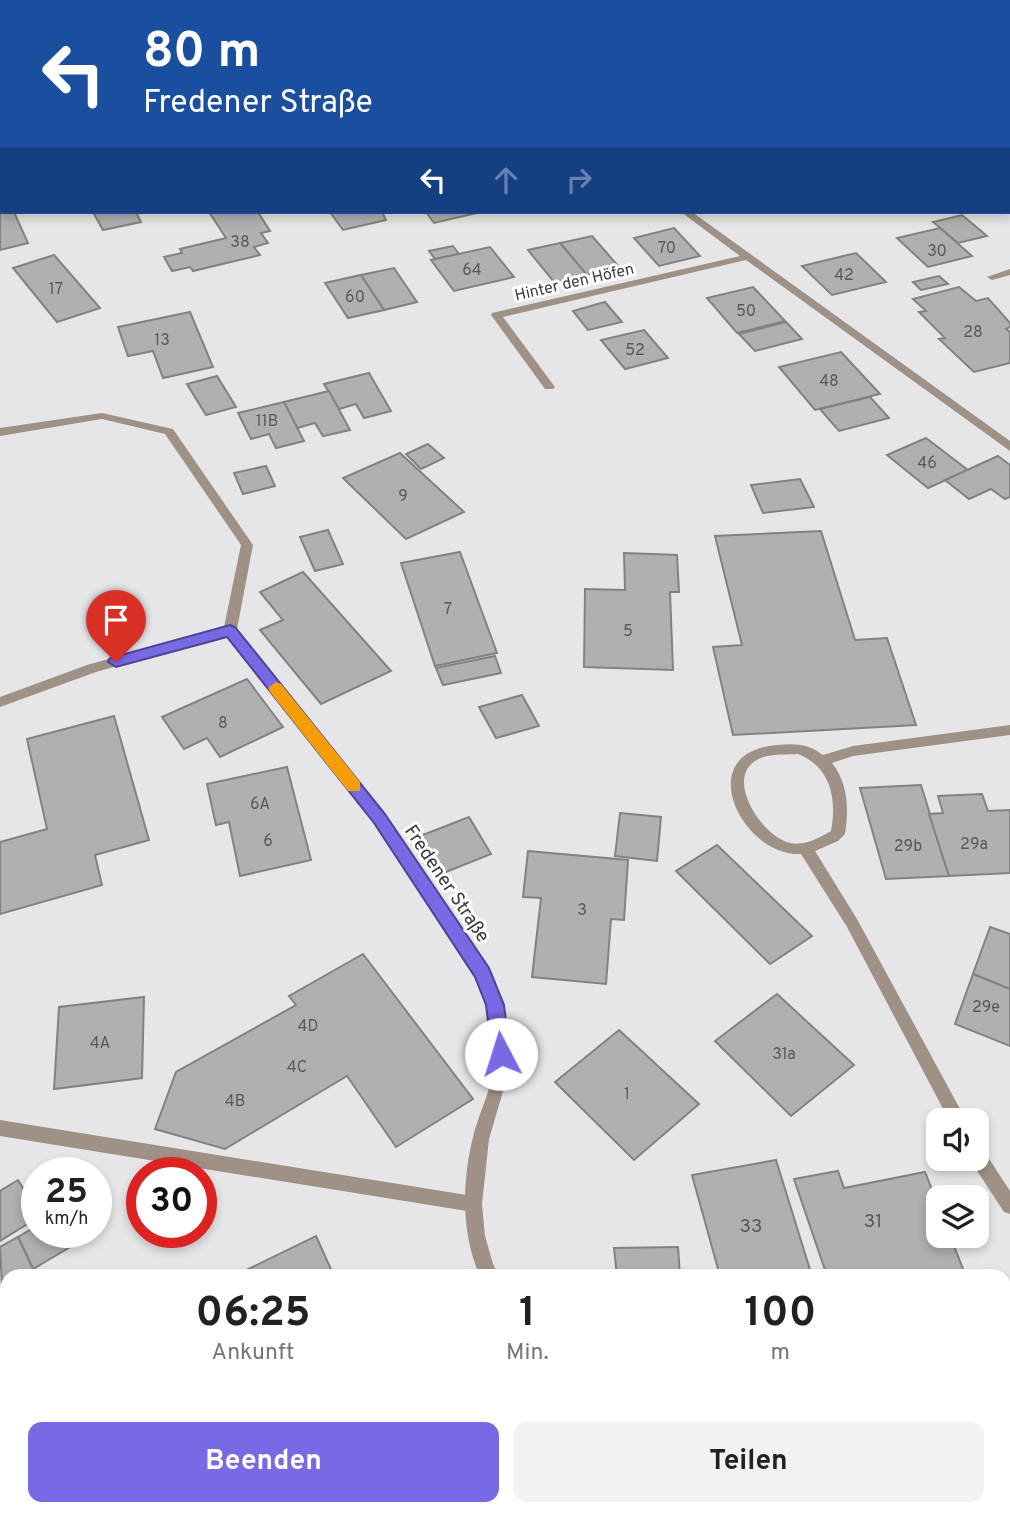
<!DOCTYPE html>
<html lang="de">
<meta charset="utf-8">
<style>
:root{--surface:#fff;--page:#f2f2f2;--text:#202124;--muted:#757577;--accent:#7869e4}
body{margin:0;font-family:Overpass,sans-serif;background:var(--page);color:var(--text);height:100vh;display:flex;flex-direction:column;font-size:26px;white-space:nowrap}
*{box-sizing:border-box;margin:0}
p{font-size:23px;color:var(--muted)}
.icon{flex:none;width:38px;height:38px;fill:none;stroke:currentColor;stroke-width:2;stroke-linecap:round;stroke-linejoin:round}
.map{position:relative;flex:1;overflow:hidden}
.panel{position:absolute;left:0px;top:1269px;width:1012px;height:247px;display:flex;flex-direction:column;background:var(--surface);border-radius:21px 21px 0 0;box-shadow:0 4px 10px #0003}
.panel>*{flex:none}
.hud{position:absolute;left:0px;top:0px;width:1012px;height:214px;box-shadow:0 4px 10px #0003;background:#1a4fa0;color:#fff;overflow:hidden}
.buttons{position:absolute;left:926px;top:1108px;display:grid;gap:14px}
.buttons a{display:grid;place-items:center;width:63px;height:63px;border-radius:14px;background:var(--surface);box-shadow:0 4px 10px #0003;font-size:35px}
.speed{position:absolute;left:21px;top:1157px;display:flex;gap:14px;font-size:35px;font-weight:700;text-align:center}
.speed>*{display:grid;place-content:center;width:91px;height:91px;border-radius:50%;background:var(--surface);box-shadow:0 4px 10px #0003;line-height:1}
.speed small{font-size:18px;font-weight:400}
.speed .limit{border:10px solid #d22;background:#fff;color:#111}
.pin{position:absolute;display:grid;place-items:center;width:60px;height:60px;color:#fff;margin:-72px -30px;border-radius:50% 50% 50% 0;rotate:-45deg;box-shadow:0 0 7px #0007}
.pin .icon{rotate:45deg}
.me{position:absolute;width:77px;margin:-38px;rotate:355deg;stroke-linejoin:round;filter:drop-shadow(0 0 5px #0008)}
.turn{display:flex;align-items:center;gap:24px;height:147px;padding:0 28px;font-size:32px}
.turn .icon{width:91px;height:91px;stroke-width:2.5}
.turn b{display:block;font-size:49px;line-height:60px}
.lanes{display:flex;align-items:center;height:66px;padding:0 28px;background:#0003;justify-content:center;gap:35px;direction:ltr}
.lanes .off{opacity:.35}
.eta{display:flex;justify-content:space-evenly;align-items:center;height:119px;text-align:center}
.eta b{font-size:42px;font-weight:700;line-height:49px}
.cta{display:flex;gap:14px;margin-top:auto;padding:14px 28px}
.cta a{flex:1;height:80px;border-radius:14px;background:var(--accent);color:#fff;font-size:28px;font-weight:700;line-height:80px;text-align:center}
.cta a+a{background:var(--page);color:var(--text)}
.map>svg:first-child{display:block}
.building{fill:#b0b0b2;stroke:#828283;stroke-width:2}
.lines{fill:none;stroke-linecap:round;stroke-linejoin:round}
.lane{fill:#9f9185;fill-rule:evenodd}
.street{fill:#9f9185;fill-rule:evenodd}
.route{fill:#7869e4;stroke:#4e4494;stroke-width:2}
.slow{fill:#f59e0b}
.labels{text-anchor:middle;stroke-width:6;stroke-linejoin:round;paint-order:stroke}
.number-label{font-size:16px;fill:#585858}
.far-street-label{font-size:16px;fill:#3a3a3a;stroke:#fff}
.street-label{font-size:19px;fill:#3a3a3a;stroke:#fff}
.near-number-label{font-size:19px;fill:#585858}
</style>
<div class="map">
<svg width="1010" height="1515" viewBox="0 0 1010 1515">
<rect width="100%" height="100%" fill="#e6e6e8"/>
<g class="building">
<polygon points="798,0 861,0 864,2 800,2"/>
<polygon points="0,209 14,212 28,243 0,250"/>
<polygon points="93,212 136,212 141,222 103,230"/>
<polygon points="209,212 258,212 270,231 261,233 268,243 254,247 260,255 193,271 190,267 172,271 164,257 182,253 180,249 226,238"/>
<polygon points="330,212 382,212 386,220 343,230"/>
<polygon points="426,212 476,212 477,213 434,223"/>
<polygon points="962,215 987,236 958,243 933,222"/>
<polygon points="674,228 700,256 659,266 634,238"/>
<polygon points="940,228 972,256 928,267 897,238"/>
<polygon points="592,236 619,267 587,275 560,243"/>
<polygon points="560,243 587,275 554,282 528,250"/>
<polygon points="453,246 459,254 435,259 429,251"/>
<polygon points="490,247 514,277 454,291 431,260"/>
<polygon points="856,253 886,282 832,295 802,266"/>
<polygon points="54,255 100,308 57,322 13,268"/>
<polygon points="394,268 417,302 384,310 361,275"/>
<polygon points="361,275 384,310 348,318 325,283"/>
<polygon points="939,276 948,284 921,290 913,282"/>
<polygon points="753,287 785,321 737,333 707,298"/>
<polygon points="959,287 976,301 988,298 1010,323 1010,327 1006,329 1010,332 1010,363 974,372 939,339 945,338 919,312 926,311 913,299"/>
<polygon points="605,302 622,322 588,330 573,311"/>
<polygon points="190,312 213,367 163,378 153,351 128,356 118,327"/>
<polygon points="786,322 802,339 755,351 739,334"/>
<polygon points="644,330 668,358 625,369 601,340"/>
<polygon points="841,352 880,394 815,410 779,367"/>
<polygon points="369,373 391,411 364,418 356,404 339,409 324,384"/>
<polygon points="217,376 236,407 206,415 187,384"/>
<polygon points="329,391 350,430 323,436 315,423 297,428 284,402"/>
<polygon points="870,397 889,418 839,431 820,409"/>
<polygon points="284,402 304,441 276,448 269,434 251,439 238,413"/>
<polygon points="926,438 968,470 928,488 887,455"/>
<polygon points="428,444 444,458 421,469 406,454"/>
<polygon points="400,453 464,512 406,539 343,478"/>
<polygon points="998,456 1010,465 1010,497 1005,499 991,489 969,499 945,480"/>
<polygon points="266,466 275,486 243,494 234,473"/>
<polygon points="800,479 814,507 763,513 751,485"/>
<polygon points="328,530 343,564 315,571 300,537"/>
<polygon points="821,531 855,640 887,638 916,725 733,735 713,647 742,645 715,536"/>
<polygon points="460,552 497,653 435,666 401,563"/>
<polygon points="624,553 677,555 679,592 670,592 673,670 584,667 585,589 625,590"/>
<polygon points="303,572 391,671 321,704 260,630 283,620 260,592"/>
<polygon points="495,656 501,673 443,685 436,668"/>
<polygon points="247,679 283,727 220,757 207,738 184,749 162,717"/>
<polygon points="522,695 539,726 496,738 479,707"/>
<polygon points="114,716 149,840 95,855 102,885 0,914 0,842 47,829 27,739"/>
<polygon points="287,767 311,860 240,876 229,822 216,825 207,784"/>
<polygon points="921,785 949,876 886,879 860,788"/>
<polygon points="982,794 988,811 1010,810 1010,873 949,876 929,814 943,813 938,796"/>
<polygon points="620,813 661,817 657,861 615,856"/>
<polygon points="469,817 491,854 441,874 420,836"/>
<polygon points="717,845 812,936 770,964 676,871"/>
<polygon points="528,851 628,860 624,920 611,919 606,984 532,977 541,898 523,897"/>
<polygon points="990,927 1010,934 1010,989 973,974"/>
<polygon points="363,954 473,1099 396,1147 347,1076 225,1149 155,1129 176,1072 296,1005 289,996"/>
<polygon points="973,974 1010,989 1010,1046 955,1024"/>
<polygon points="777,994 854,1065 791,1116 715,1041"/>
<polygon points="144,997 142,1078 54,1089 59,1007"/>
<polygon points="619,1030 699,1104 634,1160 555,1082"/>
<polygon points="776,1160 812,1276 720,1276 692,1175"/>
<polygon points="838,1171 844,1188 925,1172 938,1205 938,1236 950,1236 965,1274 827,1276 794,1179"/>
<polygon points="18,1180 37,1211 37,1218 0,1241 0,1191"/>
<polygon points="37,1226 37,1232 70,1232 77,1243 33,1269 18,1237"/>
<polygon points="316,1236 334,1276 234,1276"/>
<polygon points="18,1237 33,1269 21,1276 7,1276 7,1284 2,1287 0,1247"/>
<polygon points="678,1247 680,1276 617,1276 614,1248"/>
<polygon points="7,1484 7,1508 22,1508 22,1515 0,1515 0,1486"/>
<polygon points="809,1508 959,1508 950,1515 813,1515"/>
</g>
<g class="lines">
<g class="lane">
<polygon points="681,212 692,212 1010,441 1010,451 746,260 503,317 555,387 553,389 545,389 491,315 492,313 740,256"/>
<polygon points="1010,269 1010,275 992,280 987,277"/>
<path d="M1010,725V735L853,756L832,763C848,783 849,809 845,834L838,841L815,851L857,919L966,1120H949L847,927L801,854C742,857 690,752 777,745C795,743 809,744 823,755L853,746ZM798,754C831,767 837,799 831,831C819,838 805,846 790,843C763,837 725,781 755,761C767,753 784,755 798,754Z"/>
<polygon points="0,1120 473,1196 479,1198 482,1204 479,1210 473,1212 0,1136"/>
<polygon points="976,1146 982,1148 1010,1191 1010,1214 1004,1212 970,1160 976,1158"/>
</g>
<g class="street">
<polygon points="329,0 337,0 338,2 330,2"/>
<polygon points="732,0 741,0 742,2 733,2"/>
<polygon points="966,0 982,0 964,2"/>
<rect x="0" y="153" width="2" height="6"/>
<path d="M102,413L173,429L253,545L237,629L385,814L491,974L503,1005L509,1036V1071L489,1139L482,1204L485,1236L493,1264L499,1276L479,1274C461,1232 462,1182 473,1137C478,1115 490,1093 493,1071C497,1038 488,1007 476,977L375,822L227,635L96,672L0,707V697L87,665L224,627L241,545L165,434L102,419L0,436V428Z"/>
<rect x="1004" y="1325" width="6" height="18"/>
<polygon points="380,1508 404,1508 401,1515 377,1515"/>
</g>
</g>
<polygon class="route" points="230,625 235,627 385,814 489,968 504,1005 510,1054 508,1059 501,1062 494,1059 492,1054 486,1005 475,977 374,823 227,637 116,667 108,662 110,658"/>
<polygon class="slow" points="276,682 281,684 360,782 360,791 348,791 270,692 268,688"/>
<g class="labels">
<g class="number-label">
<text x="240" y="247">38</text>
<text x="667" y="253">70</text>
<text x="937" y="256">30</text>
<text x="472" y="275">64</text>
<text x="844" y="280">42</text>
<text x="56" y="294">17</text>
<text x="355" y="302">60</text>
<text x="746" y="316">50</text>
<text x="973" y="337">28</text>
<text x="162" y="345">13</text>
<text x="635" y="355">52</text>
<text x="829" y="386">48</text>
<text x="267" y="426">11B</text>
<text x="927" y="468">46</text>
<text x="403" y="501">9</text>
<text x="448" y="614">7</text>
<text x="628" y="636">5</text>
<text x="223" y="728">8</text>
<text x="260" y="809">6A</text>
<text x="268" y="846">6</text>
<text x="974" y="849">29a</text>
<text x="908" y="851">29b</text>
<text x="582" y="915">3</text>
<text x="986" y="1012">29e</text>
<text x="308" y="1031">4D</text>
<text x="100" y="1048">4A</text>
<text x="784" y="1059">31a</text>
<text x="297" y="1072">4C</text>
<text x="627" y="1099">1</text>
<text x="235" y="1106">4B</text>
</g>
<g class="far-street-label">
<text transform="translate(574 281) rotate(-13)" y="6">Hinter den Höfen</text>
</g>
<g class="street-label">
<text transform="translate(448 883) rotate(56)" y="7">Fredener Straße</text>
</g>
<g class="near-number-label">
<text x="873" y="1227">31</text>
<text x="751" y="1232">33</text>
</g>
</g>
</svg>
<div class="buttons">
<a><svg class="icon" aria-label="sound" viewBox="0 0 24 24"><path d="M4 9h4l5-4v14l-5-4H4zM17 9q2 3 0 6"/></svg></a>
<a><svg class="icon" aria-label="layers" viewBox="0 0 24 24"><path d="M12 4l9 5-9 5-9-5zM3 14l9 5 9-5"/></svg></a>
</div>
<div class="speed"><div>25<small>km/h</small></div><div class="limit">30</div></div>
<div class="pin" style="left:116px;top:662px;background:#d93025"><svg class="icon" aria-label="arrive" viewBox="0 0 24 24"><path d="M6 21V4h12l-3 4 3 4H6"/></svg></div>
<svg class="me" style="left:501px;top:1054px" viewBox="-20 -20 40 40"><circle r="19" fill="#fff"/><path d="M0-13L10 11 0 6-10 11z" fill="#7869e4"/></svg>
<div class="hud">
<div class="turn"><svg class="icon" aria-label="left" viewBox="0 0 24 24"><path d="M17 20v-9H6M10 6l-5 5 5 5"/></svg><div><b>80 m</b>Fredener Straße</div></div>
<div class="lanes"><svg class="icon" aria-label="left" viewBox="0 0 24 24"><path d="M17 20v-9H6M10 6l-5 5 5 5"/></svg><svg class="icon off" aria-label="ahead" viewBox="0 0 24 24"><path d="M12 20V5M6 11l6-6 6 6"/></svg><svg class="icon off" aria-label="right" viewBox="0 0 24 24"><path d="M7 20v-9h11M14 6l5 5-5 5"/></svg></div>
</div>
<section class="panel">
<div class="eta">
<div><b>06:25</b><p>Ankunft</p></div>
<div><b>1</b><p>Min.</p></div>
<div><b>100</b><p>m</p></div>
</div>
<div class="cta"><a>Beenden</a><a>Teilen</a></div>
</section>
</div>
